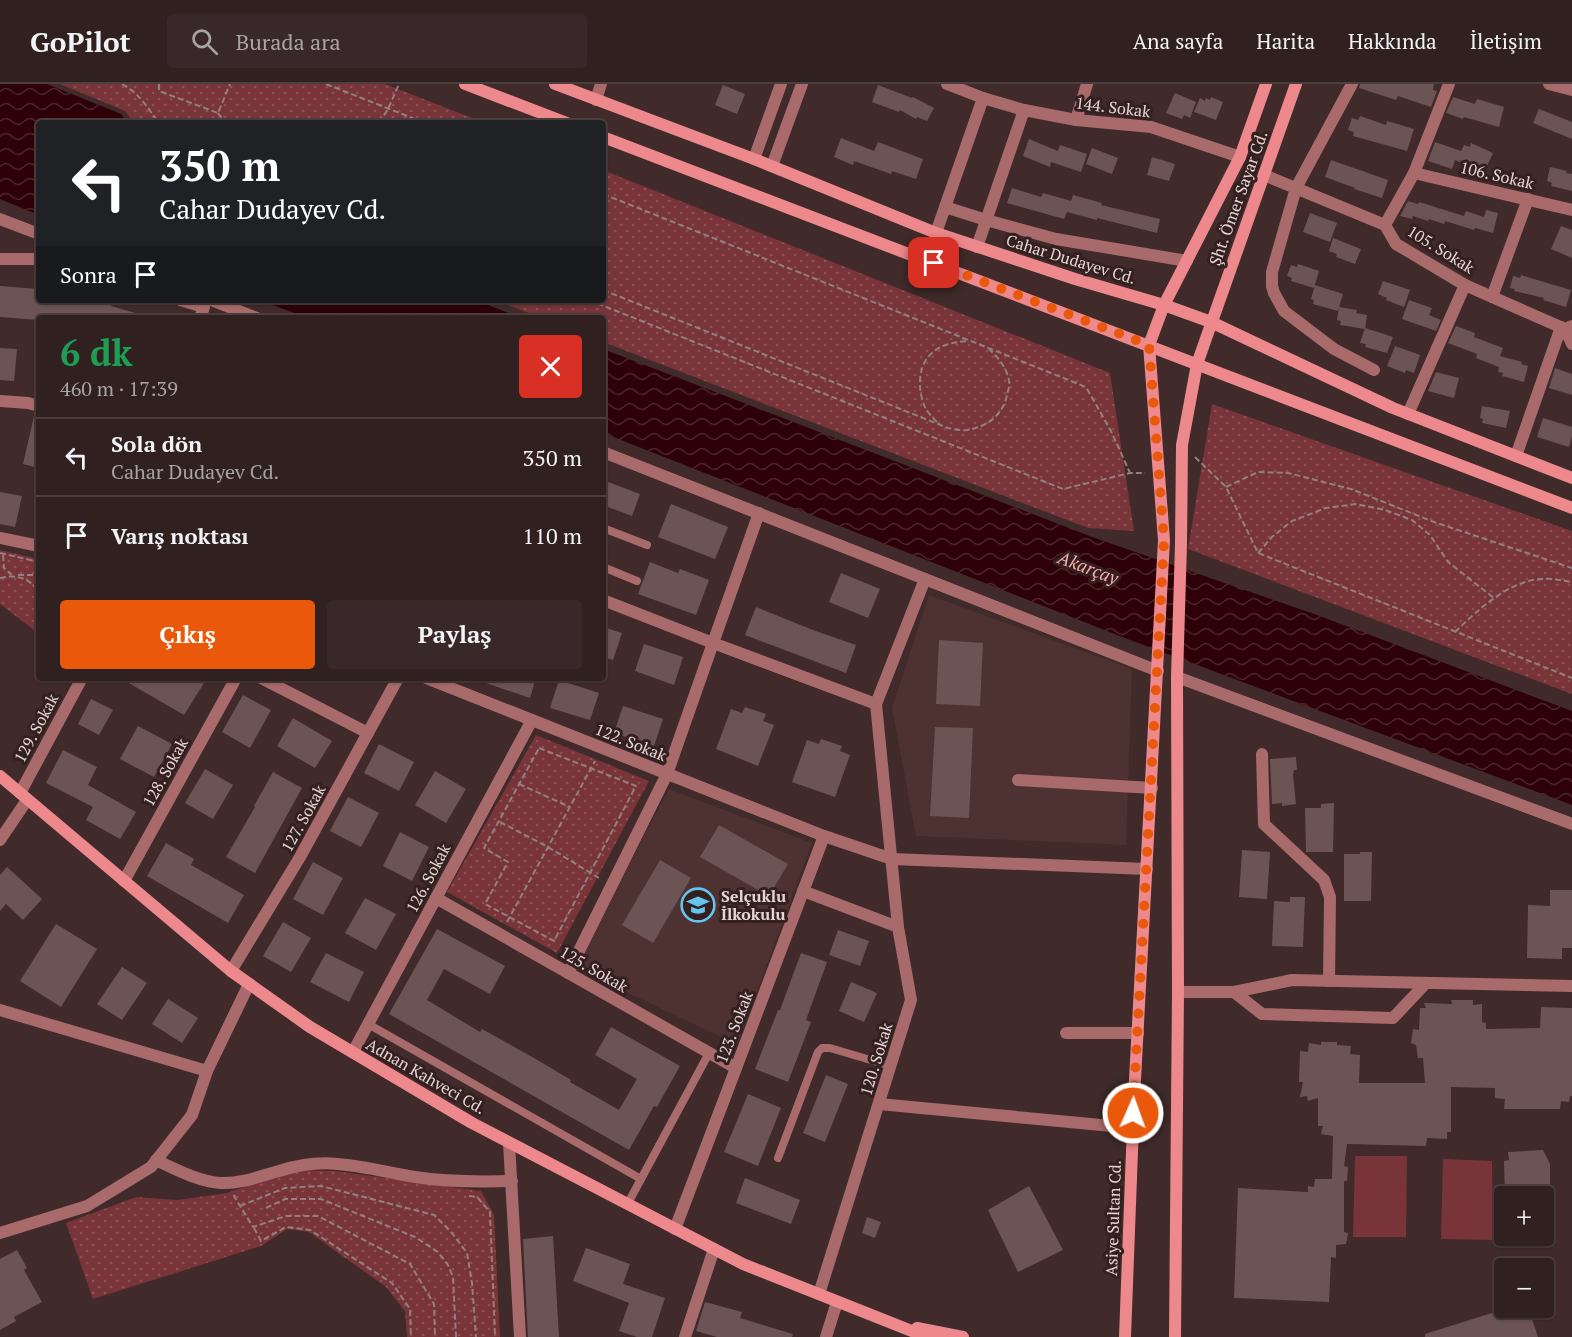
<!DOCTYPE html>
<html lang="tr">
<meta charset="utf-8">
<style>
:root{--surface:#302020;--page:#382829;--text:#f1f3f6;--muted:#a8a3a5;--line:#4b3e3e;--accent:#ea580c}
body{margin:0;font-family:"PT Serif",serif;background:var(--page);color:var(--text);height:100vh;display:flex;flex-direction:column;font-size:22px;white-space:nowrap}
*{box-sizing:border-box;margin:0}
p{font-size:20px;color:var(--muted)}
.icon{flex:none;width:33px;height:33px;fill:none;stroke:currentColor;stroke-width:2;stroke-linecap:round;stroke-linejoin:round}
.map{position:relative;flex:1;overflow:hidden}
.sheet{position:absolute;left:36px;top:231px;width:570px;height:366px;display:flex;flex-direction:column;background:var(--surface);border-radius:6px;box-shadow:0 2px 4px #0004,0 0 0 2px var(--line)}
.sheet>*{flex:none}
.guide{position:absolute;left:36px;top:36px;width:570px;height:183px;border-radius:6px;box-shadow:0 2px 4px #0004,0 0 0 2px var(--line);background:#202124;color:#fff;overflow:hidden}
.buttons{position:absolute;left:1494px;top:1102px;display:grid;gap:12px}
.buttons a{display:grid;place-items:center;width:60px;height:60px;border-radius:6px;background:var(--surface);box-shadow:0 2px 4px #0004,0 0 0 2px var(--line);font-size:30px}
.pin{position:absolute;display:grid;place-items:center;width:51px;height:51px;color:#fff;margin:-26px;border-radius:12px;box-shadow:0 3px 9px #0006}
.me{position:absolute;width:66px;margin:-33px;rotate:2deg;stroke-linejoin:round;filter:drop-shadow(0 0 4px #0008)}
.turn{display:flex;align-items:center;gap:21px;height:126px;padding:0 24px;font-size:27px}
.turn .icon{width:78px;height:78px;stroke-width:2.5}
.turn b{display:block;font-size:42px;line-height:51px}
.then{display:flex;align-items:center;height:57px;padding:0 24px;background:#0003;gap:12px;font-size:22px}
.round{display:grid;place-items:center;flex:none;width:63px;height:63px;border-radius:6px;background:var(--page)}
.overview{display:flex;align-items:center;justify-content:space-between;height:102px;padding:0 24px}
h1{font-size:36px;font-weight:700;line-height:45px;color:#1e9e55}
.action{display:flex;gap:12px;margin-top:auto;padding:12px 24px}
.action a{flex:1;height:69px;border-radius:6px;background:var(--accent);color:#fff;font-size:24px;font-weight:700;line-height:69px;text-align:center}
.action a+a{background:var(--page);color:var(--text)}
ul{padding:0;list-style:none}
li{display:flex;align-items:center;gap:18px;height:78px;padding:0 24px;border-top:2px solid var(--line)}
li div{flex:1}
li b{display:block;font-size:22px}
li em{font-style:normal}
header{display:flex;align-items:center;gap:36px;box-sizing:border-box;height:84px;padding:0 30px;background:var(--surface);border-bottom:2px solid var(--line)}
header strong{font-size:28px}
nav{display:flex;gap:33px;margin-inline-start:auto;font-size:21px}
.search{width:420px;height:54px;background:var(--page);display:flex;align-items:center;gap:15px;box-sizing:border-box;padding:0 21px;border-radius:6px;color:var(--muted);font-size:22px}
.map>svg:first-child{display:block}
.built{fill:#4e3131}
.green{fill:url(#green-dots)}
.pitch{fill:#783438}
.water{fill:url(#water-waves)}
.building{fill:#6d5454}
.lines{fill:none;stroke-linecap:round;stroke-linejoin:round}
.path{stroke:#928080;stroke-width:2;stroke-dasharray:6 3;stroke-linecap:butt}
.lane{stroke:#a96a6b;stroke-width:8}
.street{stroke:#a96a6b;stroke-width:12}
.secondary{stroke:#ed888c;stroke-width:12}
.route{stroke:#ea580c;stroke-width:10;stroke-dasharray:0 18}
.labels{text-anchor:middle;stroke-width:6;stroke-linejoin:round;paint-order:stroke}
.street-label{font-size:16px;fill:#e5d6d6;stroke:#352020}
.poi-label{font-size:16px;font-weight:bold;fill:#e5d6d6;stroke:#352020;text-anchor:start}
.water-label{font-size:18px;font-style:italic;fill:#f8abac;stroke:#352020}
</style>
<header>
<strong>GoPilot</strong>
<div class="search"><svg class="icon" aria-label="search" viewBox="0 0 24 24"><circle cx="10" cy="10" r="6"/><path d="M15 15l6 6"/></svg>Burada ara</div>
<nav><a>Ana sayfa</a><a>Harita</a><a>Hakkında</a><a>İletişim</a></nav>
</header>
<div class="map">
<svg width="1572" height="1253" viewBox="0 0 1572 1253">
<defs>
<pattern id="green-dots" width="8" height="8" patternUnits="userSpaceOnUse" patternTransform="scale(1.5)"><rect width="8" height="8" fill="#783438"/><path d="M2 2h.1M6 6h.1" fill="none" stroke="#8b5154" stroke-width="1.8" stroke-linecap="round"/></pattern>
<pattern id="water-waves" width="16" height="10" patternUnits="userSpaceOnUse" patternTransform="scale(1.5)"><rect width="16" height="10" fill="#2d0107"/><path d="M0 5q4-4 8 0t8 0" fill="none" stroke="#4b252a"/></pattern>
</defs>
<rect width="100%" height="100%" fill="#402a2a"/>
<g class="built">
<polygon points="929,511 1132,585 1126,761 916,752 892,624"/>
<polygon points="669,705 812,759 737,961 574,883"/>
</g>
<g class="green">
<polygon points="60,0 385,0 485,39 135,39 125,27"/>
<polygon points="603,86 1110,289 1134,447 1088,444 603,258 603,234 542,234 495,216 603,216"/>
<polygon points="1212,320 1572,447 1572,610 1188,465"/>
<polygon points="0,466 39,475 39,550 0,520"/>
<polygon points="536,651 649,697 557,869 447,808"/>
<polygon points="292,1086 335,1087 481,1107 494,1131 500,1253 407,1253 405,1227 386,1203 309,1148 287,1145 261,1162 93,1215 66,1139 136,1113 178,1116 227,1109"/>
</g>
<g class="pitch">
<polygon points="1355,1072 1407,1072 1406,1153 1353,1153"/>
<polygon points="1443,1075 1492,1077 1493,1156 1441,1155"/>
</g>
<g class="water">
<polygon points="0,0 47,0 121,30 128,39 39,39 39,131 0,115"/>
<polygon points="260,216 475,216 522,234 307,234"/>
<polygon points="603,265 1095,454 1317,531 1572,627 1572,721 1125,554 603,349"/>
</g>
<g class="building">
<polygon points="1360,0 1434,0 1433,6 1437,7 1431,23 1398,12 1396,16 1359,4"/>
<polygon points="723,1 745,10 737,30 715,21"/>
<polygon points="878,1 912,14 913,13 934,24 927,37 917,33 916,35 900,26 899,28 872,18"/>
<polygon points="1175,9 1196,18 1190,34 1184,31 1182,35 1166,29"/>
<polygon points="1211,13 1223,18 1216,36 1194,28 1200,14 1205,17 1206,14 1210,16"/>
<polygon points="1453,13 1475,20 1477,15 1504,23 1499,43 1464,33 1463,35 1446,29"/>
<polygon points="1539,25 1572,38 1572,55 1533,39"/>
<polygon points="1360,32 1386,41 1387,37 1414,45 1407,67 1353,52 1354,48 1348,46 1352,34 1358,36"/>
<polygon points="841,54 874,67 878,58 923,75 916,95 892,87 891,90 854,77 853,81 834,73"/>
<polygon points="1029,55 1058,67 1060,61 1087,70 1081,88 1051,78 1050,83 1023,72"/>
<polygon points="1435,58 1461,67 1464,61 1470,63 1471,59 1493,69 1484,89 1455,76 1452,85 1428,77"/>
<polygon points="1092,64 1118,74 1112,90 1086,80"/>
<polygon points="1152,73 1175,80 1169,97 1147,91"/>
<polygon points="1331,76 1388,96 1382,114 1354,105 1355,104 1325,93"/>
<polygon points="1550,83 1567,87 1566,89 1572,90 1572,107 1551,102 1552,99 1547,97"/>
<polygon points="1012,104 1041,113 1043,109 1071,117 1073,111 1102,119 1101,121 1160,135 1157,149 1097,134 1097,136 1067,128 1064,135 1007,119"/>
<polygon points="1408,117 1418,120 1419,118 1464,132 1466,127 1484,133 1486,126 1498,129 1493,149 1475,144 1474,146 1445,137 1444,140 1429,135 1428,137 1413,132 1412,135 1400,132"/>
<polygon points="1310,129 1337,139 1330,158 1303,148"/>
<polygon points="1561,142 1572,146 1572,174 1551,165"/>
<polygon points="1333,154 1361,165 1355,180 1336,173 1337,170 1329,167"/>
<polygon points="1298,180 1319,187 1314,204 1291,197 1292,194 1287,192 1291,181 1297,183"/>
<polygon points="1521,191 1571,206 1566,223 1543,216 1544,214 1514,207 1515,205 1510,204 1513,192 1520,194"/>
<polygon points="1383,197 1410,206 1404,223 1386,216 1387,214 1378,210"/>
<polygon points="1315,201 1343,210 1338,227 1313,220 1314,216 1311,215"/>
<polygon points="0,202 39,205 39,216 102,216 112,218 111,222 142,231 142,234 39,234 39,236 0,233"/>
<polygon points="1409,216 1432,224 1429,231 1441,236 1436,247 1402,235"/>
<polygon points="1339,223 1357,226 1356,229 1367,231 1365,245 1340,241 1341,237 1337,236"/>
<polygon points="1456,242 1475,249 1474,253 1503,264 1500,272 1522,278 1521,280 1528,282 1524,298 1502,292 1503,289 1498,288 1499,283 1476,274 1477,270 1448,259"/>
<polygon points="1365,244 1393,253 1387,269 1365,263 1366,260 1360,259"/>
<polygon points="1395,262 1420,271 1414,289 1406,286 1405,289 1387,282"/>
<polygon points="0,264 17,265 14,297 0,296"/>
<polygon points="1555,284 1572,290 1572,311 1549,304"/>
<polygon points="1436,288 1459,294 1454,314 1428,307"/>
<polygon points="1482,322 1510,327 1506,344 1482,339 1483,335 1480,334"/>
<polygon points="34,332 39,333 39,384 23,380"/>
<polygon points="1543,334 1572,343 1572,352 1569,363 1537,353"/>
<polygon points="603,396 640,410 632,432 603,421"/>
<polygon points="0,408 22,412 15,443 0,440"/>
<polygon points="671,420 728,443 715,475 658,453"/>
<polygon points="650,478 678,489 680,485 709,496 696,531 638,510"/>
<polygon points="841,489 880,505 868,534 829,518"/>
<polygon points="756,523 813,546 856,561 846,589 745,551"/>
<polygon points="603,543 622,549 613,576 603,573"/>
<polygon points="939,556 983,559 980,622 936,620"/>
<polygon points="644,560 683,573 674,601 635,587"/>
<polygon points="120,594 196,594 204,599 184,631"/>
<polygon points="477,594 536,594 530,614 477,596"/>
<polygon points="559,596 599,609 590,636 550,624"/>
<polygon points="243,611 271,626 250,664 222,648"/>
<polygon points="91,615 113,626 99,651 78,640"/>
<polygon points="623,622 663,635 654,662 614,649"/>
<polygon points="745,623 766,630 763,637 774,641 758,682 716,665 731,625 742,629"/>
<polygon points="293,634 332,657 315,684 277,662"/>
<polygon points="138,642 172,660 154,693 120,675"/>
<polygon points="935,643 973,644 969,734 930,732"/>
<polygon points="821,655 842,662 840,667 850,671 835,713 792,698 807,656 819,660"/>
<polygon points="379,660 414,678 399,707 364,689"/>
<polygon points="63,666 97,683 88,701 136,728 120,755 86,736 93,723 46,699"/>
<polygon points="1296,673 1297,686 1294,686 1293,691 1296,720 1282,722 1282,719 1272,720 1270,675"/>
<polygon points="205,685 233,701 213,735 185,719"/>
<polygon points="435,687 466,705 446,739 415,721"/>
<polygon points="273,688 302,704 255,789 226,773 255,723 254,722"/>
<polygon points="348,713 379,729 361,763 330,747"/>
<polygon points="1334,719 1333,768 1306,768 1305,724 1321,724 1321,720"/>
<polygon points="719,741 788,780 769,812 700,773"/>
<polygon points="400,748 429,763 412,797 383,782"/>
<polygon points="166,759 194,775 191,781 244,811 228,839 147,792"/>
<polygon points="1242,766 1270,768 1267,815 1239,813"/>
<polygon points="1360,768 1372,768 1371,817 1344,817 1344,770 1360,770"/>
<polygon points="660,776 691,794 653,859 622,841"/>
<polygon points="313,778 343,794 323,831 293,815"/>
<polygon points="7,783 42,815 23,836 6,820 0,827 0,791"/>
<polygon points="1550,806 1572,806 1572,864 1562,864 1562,875 1527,874 1528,821 1550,822"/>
<polygon points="1290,813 1305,813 1303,863 1272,862 1274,817 1290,818"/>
<polygon points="365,814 396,830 376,866 345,849"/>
<polygon points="283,838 311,854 291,888 263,872"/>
<polygon points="56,840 97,865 61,923 20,897"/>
<polygon points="437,845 505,882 490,910 444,885 427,916 480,948 482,945 534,974 571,996 570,998 619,1026 637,995 595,971 611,943 680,982 657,1023 654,1022 629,1066 389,930"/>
<polygon points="838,846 869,857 860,882 829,871"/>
<polygon points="326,869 364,888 349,918 310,898"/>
<polygon points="801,869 827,878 806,936 811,938 788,998 755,985 778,926 780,926"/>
<polygon points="122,883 147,899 122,936 97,920"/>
<polygon points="851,898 877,909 864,938 839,927"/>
<polygon points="168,915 198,934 182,959 152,940"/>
<polygon points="1451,916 1473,916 1473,921 1482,920 1482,938 1486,939 1486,945 1540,944 1541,923 1572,924 1572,1012 1570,1012 1569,1018 1561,1017 1560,1025 1504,1025 1505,1015 1495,1014 1495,1004 1451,1003 1451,1048 1447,1048 1447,1055 1427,1054 1426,1062 1347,1060 1344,1082 1348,1083 1347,1097 1344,1097 1344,1148 1348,1149 1346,1160 1336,1161 1336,1174 1331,1173 1329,1218 1234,1214 1238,1104 1308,1108 1308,1102 1314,1103 1315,1095 1332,1095 1333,1052 1321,1050 1323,1042 1318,1042 1318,1014 1308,1017 1307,1012 1300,1013 1303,998 1299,998 1300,967 1308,968 1309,959 1321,961 1321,958 1337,958 1337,961 1351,962 1350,970 1360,971 1359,999 1425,999 1423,974 1418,974 1416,961 1411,959 1413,945 1419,946 1420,924 1426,924 1424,919 1452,920"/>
<polygon points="826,991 848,1000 825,1058 803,1049"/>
<polygon points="748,1010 781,1024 758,1082 724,1068"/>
<polygon points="1543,1066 1550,1080 1550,1113 1505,1113 1504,1077 1509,1076 1508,1068"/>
<polygon points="745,1094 800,1116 791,1140 736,1119"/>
<polygon points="1029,1102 1063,1166 1018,1188 988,1126"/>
<polygon points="867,1133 881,1138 875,1154 862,1149"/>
<polygon points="553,1152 559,1253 528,1253 523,1155"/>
<polygon points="586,1164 630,1180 623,1200 665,1214 652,1253 637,1253 619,1247 629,1219 573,1197"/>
<polygon points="17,1166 27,1184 24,1186 42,1218 14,1233 16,1237 0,1246 0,1175"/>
<polygon points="705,1218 742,1228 740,1234 793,1250 792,1253 717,1253 696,1247"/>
<polygon points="1508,1224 1532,1235 1538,1253 1425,1253 1425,1250"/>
</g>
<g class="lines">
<g class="path">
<path d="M122,0C140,10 146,22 159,39"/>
<polyline points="159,0 159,7 218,29 230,0"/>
<polyline points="326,0 425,39"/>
<polyline points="218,29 225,39"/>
<polyline points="379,39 388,25 399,0"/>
<polyline points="603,110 1086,303 1111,347 1130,389"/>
<path d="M603,206L948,344C954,345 961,347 967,346C987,343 1003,331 1007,311C1008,307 1010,301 1009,297C1007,284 998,273 989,265"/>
<polyline points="589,216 1063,405 1130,389 1145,389"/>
<path d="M937,338C933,334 928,329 925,323C918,308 917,284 930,271C940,260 955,258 969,257"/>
<polyline points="1195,373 1226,403 1258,469 1572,594"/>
<polyline points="1226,403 1258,388 1288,389 1351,405 1434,438 1572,484"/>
<polyline points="0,469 39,478"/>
<polyline points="1258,469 1272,453 1292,437 1326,424 1356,420 1385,426 1412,436 1430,451 1448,478 1494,514"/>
<polyline points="3,471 4,484 12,491"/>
<polyline points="18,491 33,491 39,493"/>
<path d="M0,494C16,490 31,494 39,509"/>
<polyline points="36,543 39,538"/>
<path d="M1455,548C1478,526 1510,495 1544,495C1553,494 1563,497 1572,498"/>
<polygon points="539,664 636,702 554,857 485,820 508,778 484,764"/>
<polyline points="519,700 570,723"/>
<polyline points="500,738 548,763 599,794"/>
<polyline points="507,838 595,677"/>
<polyline points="235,1111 234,1112 253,1143 286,1132 318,1132 410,1180 434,1220 435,1253"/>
<polyline points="469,1112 477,1113 490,1128 495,1253"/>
<polyline points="240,1122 285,1104 321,1102 434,1131 452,1149 467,1169 472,1199 476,1253"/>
<polyline points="266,1124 285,1115 321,1115 415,1153 438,1168 448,1181 453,1193 456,1253"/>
<polyline points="254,1144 261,1157 286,1143 310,1146 392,1199 410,1225 411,1253"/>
</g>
<g class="lane">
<polyline points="603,444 647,461"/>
<polyline points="603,483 637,497"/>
<polyline points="368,940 641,1095"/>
<polyline points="778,1074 818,968 822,964 830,964 891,982"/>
<polyline points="627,1121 709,969"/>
</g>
<g class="street">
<polyline points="947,0 983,14 1024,26 1076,36 1151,43 1240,73"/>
<polyline points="1352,0 1296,104 1272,188 1272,202 1274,209 1284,227 1334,265 1374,286"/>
<polyline points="1549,0 1572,6"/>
<polyline points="596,16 601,0"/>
<polyline points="1076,36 1087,0"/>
<polyline points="754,75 781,0"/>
<polyline points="772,82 802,0"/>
<polyline points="1414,89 1572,126"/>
<polyline points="1264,91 1385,141 1396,160 1465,201 1565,245 1572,242"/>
<polyline points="945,123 986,136 1056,155 1187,177"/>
<polyline points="0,135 39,150"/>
<polyline points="1385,141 1414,89 1449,0"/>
<polyline points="936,149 983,14"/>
<polyline points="977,163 1024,26"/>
<polyline points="0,175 39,175"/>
<polyline points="1492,213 1528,115"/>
<polyline points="180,216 204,223 200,234"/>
<polyline points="211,216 257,234"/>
<polyline points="1565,245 1572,260"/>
<polyline points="0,317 28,319 39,322"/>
<polyline points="1408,330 1465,201"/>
<polyline points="603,368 1158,587"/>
<polyline points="1516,372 1561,243"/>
<polyline points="759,429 713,559 876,620 898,843"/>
<polyline points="0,454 39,462"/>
<polyline points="1177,593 1572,740"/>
<polyline points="261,594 368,649"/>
<polyline points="426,594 824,752 892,775 1147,785"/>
<polyline points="876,620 925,495"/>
<polyline points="1262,670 1264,740 1324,796 1330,813 1329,897"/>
<polyline points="1018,696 1152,704"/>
<polyline points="20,709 82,594"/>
<polyline points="0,756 27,716"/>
<polyline points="124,797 236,594"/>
<polyline points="803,807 898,843 911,916 819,1210"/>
<polyline points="436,814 736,984"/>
<polyline points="231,887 300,773 398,594"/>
<polyline points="568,889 667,690 713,559 603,516"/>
<polyline points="1178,908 1234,908 1292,896 1572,902"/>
<polyline points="1234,908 1262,930 1393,934 1426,899"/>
<polyline points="0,926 207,987 249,900"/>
<polyline points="1066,949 1138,949"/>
<polyline points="353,968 532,636"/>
<polyline points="879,1020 1133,1044"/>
<polyline points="509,1059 520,1253"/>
<path d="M156,1076C175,1085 200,1098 221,1099C241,1100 260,1092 279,1087C298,1081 319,1078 338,1080C364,1082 390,1089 415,1093C447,1098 479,1098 512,1097"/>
<polyline points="675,1145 824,752"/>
<polyline points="0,1149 87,1122 151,1083 192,1031 207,987"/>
<polyline points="685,1253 714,1165"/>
<polyline points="826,1253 837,1218"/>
</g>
<g class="secondary">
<polyline points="465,0 567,39"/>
<polyline points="555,0 754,75 936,149 1075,195 1164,221 1211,238 1393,324 1572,394"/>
<polyline points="603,53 1572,424"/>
<polyline points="0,692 231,887 310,943 472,1039 743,1180 927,1253"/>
<polyline points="917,1244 963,1253"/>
<polyline points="1125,1253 1134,1014 1164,456 1149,261 1164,221 1240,73 1266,0"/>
<polyline points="1175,1253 1178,908 1177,593 1181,460 1182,361 1197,280 1296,0"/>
</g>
</g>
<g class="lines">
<polyline class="route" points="934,179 1149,261 1164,456 1133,1029"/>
</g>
<defs>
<g id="school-ring" transform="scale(1.725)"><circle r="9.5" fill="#352020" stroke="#64c5ee" stroke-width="1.5"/><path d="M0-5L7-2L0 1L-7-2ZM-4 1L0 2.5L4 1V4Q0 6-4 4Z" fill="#64c5ee"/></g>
</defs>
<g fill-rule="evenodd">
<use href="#school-ring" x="698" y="821"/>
</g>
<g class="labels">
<g class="street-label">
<text transform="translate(1113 23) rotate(7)" y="6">144. Sokak</text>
<text transform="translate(1497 91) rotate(13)" y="6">106. Sokak</text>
<text transform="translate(1238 114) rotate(-70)" y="6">Şht. Ömer Sayar Cd.</text>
<text transform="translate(1441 165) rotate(32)" y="6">105. Sokak</text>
<text transform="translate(1071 175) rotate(17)" y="6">Cahar Dudayev Cd.</text>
<text transform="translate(36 644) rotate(-62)" y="6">129. Sokak</text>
<text transform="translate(631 658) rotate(22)" y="6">122. Sokak</text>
<text transform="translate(165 688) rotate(-61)" y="6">128. Sokak</text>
<text transform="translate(303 734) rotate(-61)" y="6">127. Sokak</text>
<text transform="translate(428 794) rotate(-62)" y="6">126. Sokak</text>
<text transform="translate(594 885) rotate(30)" y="6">125. Sokak</text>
<text transform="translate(734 943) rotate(-69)" y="6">123. Sokak</text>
<text transform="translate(876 975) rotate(-73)" y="6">120. Sokak</text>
<text transform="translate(426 992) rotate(30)" y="6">Adnan Kahveci Cd.</text>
<text transform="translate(1113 1134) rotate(-88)" y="6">Asiye Sultan Cd.</text>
</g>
<g class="poi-label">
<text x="721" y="818">Selçuklu<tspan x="721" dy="18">İlkokulu</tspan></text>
</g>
<g class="water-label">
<text transform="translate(1088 484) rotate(21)" y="6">Akarçay</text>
</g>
</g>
</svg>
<div class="buttons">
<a>+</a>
<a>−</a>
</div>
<div class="pin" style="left:934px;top:179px;background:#d93025"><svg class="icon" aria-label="arrive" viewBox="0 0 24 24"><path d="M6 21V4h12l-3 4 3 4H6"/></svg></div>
<svg class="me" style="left:1133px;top:1029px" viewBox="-20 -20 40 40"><circle r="17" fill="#ea580c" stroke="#fff" stroke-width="3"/><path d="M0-11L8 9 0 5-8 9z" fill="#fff"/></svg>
<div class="guide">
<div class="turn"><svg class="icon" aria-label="left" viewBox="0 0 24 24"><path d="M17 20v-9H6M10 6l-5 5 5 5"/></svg><div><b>350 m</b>Cahar Dudayev Cd.</div></div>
<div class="then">Sonra<svg class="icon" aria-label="arrive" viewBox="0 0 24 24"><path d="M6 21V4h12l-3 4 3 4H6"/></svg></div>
</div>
<section class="sheet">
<div class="overview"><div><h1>6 dk</h1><p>460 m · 17:39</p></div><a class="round" style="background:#d93025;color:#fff"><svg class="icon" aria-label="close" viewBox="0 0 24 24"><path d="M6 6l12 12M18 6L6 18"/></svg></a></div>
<ul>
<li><svg class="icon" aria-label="left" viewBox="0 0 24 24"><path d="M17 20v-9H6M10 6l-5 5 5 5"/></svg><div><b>Sola dön</b><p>Cahar Dudayev Cd.</p></div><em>350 m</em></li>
<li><svg class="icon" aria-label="arrive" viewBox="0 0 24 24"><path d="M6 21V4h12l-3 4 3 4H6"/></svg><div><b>Varış noktası</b></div><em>110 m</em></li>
</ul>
<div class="action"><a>Çıkış</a><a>Paylaş</a></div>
</section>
</div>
